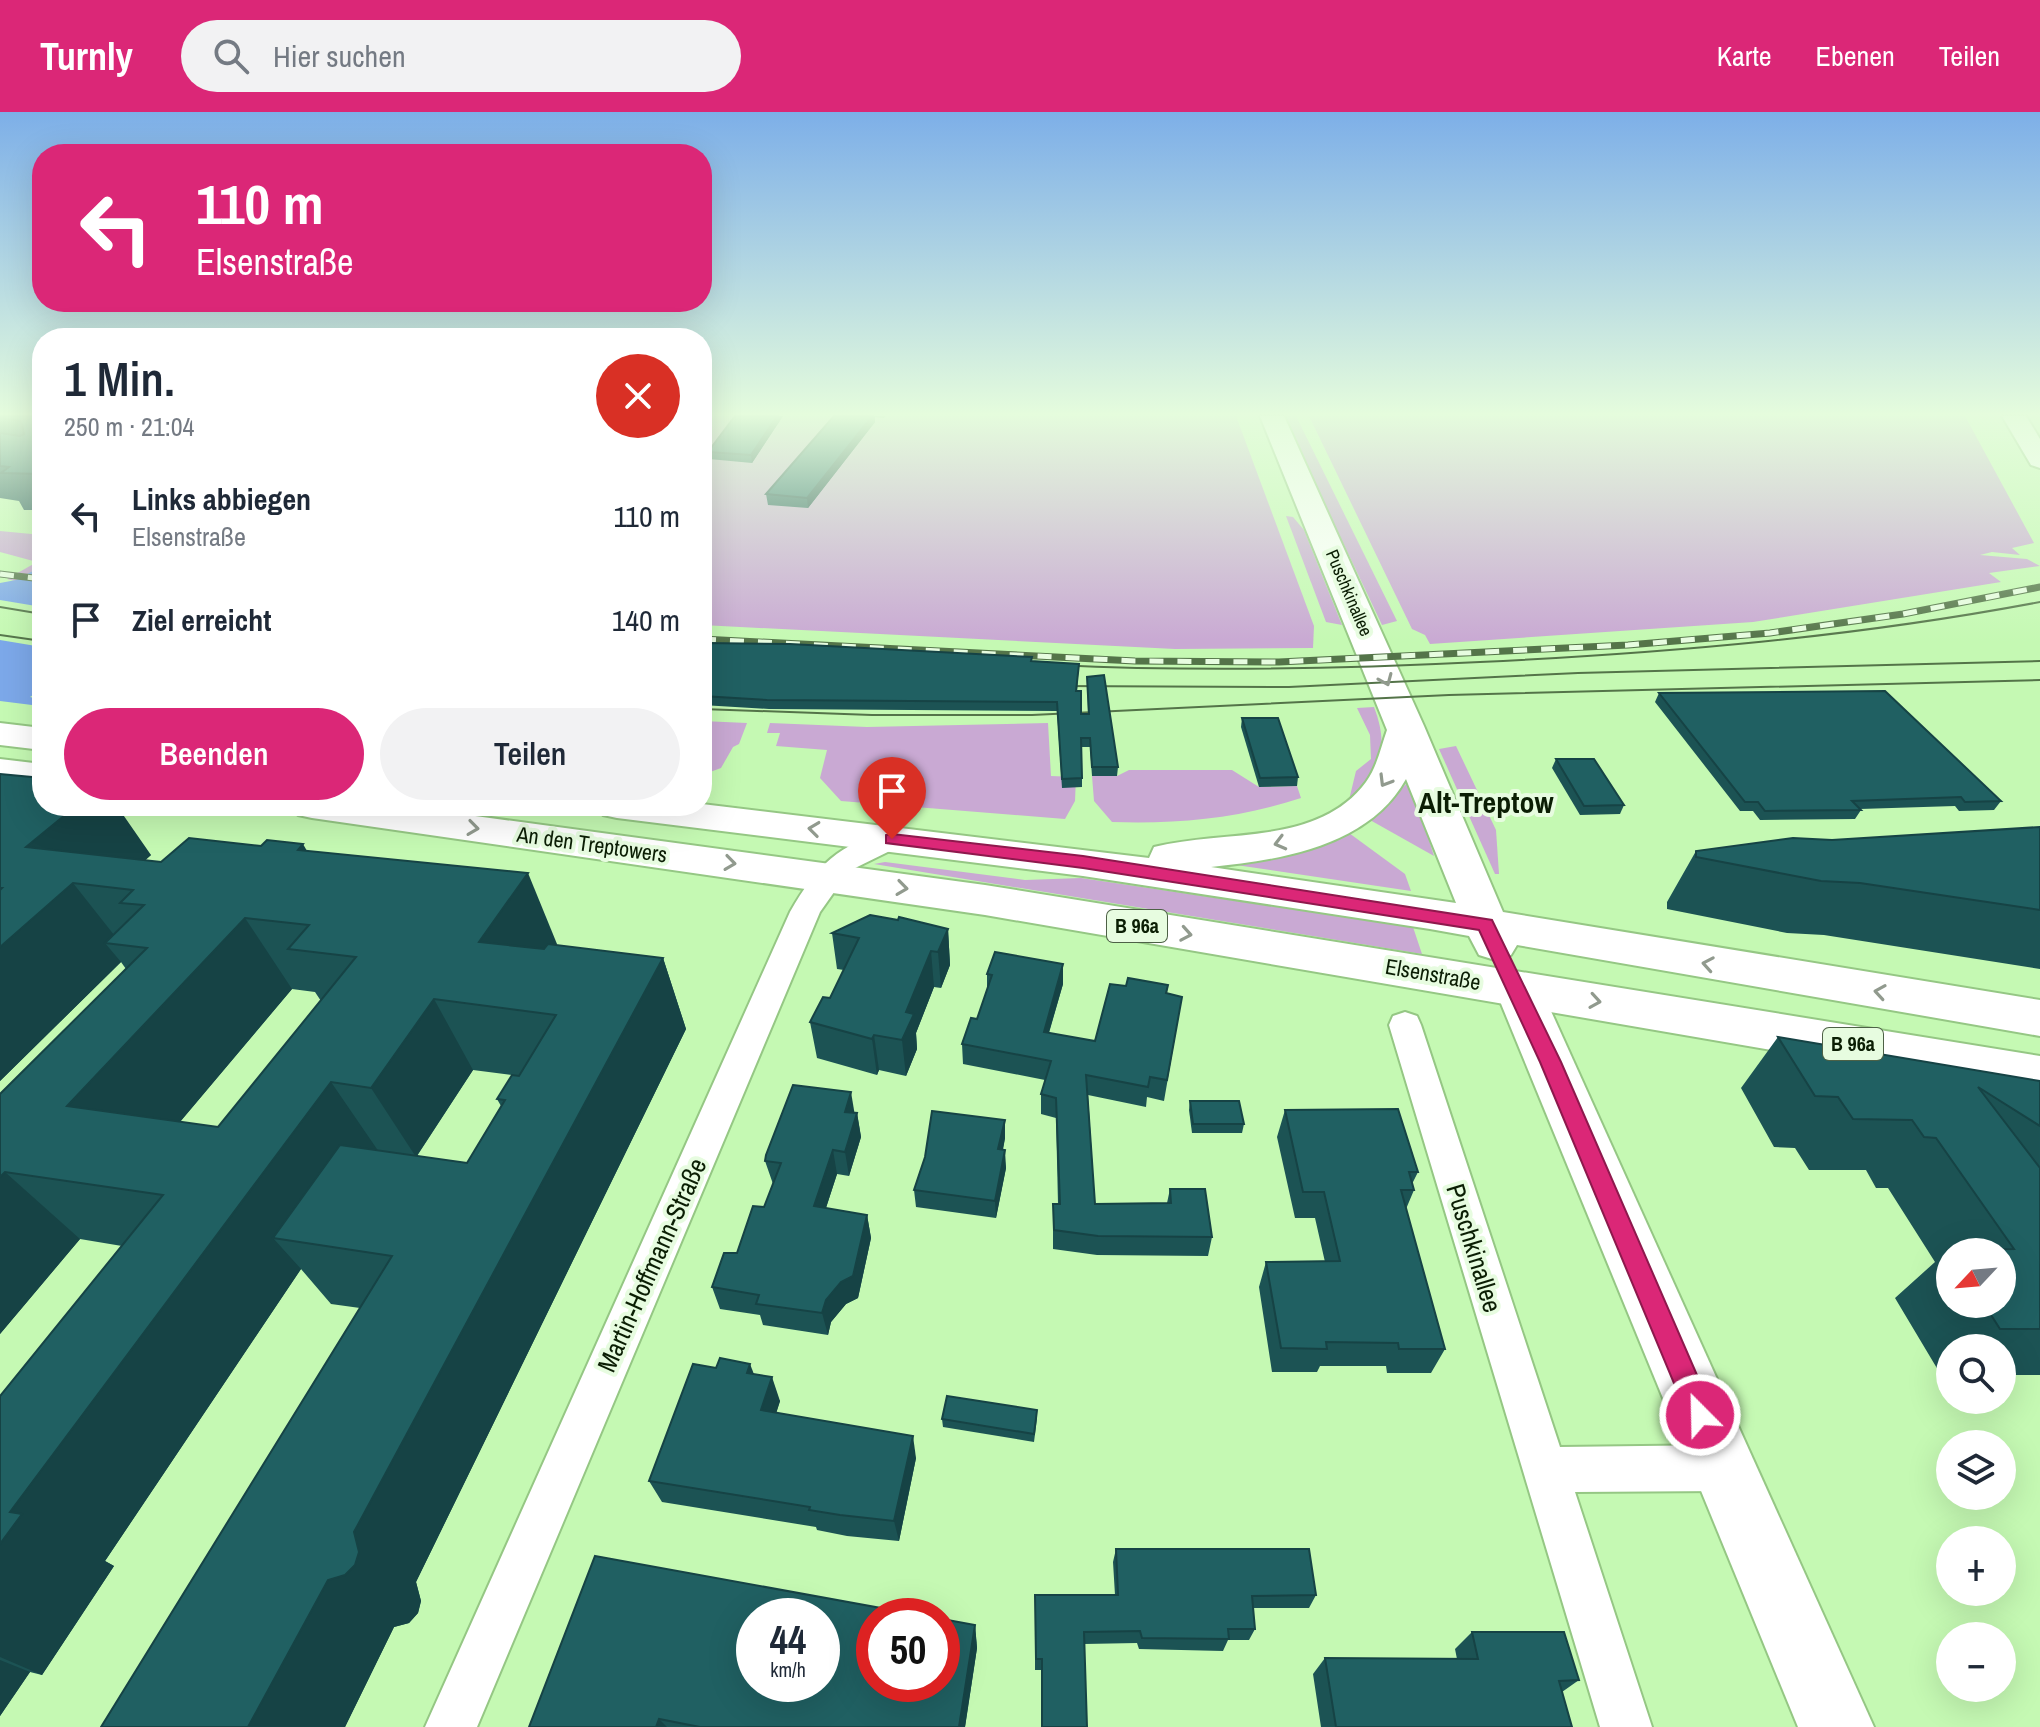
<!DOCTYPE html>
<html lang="de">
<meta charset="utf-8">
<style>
:root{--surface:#fff;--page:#f2f2f3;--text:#1f2937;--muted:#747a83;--accent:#db2777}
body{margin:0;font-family:"Archivo Narrow",sans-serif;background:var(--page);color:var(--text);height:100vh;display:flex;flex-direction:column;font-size:30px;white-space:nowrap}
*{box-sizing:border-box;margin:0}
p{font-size:26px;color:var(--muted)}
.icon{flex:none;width:44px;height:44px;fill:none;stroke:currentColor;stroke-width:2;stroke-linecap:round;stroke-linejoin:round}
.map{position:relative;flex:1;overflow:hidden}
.panel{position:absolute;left:32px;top:216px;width:680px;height:488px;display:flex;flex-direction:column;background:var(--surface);border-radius:32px;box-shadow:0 8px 32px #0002}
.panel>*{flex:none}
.hud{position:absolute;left:32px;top:32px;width:680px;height:168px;border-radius:32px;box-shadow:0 8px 32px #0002;background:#db2777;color:#fff;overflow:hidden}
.needle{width:52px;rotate:244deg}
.controls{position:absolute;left:1936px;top:1126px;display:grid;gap:16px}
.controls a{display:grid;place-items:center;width:80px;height:80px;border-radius:50%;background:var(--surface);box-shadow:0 8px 32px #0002;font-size:40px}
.speed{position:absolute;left:736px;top:1486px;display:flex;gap:16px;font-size:40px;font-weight:700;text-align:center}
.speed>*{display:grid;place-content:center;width:104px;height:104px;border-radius:50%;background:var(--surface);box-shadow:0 8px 32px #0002;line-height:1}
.speed small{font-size:20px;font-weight:400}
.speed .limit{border:12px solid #d22;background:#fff;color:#111}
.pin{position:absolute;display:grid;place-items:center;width:68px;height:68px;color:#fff;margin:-82px -34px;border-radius:50% 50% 50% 0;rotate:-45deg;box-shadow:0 0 8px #0007}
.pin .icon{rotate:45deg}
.me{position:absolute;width:88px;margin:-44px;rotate:337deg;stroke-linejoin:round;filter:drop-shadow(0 0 6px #0008)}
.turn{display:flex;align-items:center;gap:28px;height:168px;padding:0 32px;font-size:36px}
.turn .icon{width:104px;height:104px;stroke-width:2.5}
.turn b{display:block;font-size:56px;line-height:68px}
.round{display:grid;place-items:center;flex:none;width:84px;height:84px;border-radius:42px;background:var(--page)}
.overview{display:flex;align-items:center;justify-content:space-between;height:136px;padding:0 32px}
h1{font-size:48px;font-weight:600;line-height:60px}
.primary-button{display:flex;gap:16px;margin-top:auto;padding:16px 32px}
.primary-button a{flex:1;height:92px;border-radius:48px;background:var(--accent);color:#fff;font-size:32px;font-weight:600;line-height:92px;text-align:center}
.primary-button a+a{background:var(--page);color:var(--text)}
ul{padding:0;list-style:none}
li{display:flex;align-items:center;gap:24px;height:104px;padding:0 32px}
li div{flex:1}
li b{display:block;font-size:30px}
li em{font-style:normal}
header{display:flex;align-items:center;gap:48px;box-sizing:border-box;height:112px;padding:0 40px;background:var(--accent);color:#fff}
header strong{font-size:38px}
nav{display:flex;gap:44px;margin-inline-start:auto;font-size:28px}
.search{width:560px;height:72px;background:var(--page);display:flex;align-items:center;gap:20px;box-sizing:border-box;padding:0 28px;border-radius:44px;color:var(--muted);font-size:30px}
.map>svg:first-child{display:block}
.green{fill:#c9a9d3}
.water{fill:#7ca8e9}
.pier{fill:#c5f9b3}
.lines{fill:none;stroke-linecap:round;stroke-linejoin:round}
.minor-casing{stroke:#95c784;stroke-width:4}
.secondary-casing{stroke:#95c784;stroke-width:4}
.primary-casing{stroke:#95c784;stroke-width:4}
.minor{fill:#fff;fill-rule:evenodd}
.secondary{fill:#fff;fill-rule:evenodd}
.primary{fill:#fff;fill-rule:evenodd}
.tram{stroke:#547449;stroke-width:2}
.rail-casing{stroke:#547449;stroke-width:7}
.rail{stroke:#e7fce0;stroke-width:5;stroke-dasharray:14;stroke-linecap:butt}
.wall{fill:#1c5354;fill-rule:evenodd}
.shaded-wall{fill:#164345}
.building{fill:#206062;stroke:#164345;stroke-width:2;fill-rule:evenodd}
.oneway{stroke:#919a8e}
.route{fill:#db2777;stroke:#8e194d;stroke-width:2}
.labels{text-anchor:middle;stroke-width:8;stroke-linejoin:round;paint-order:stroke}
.far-street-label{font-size:18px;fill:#0b1e04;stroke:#e7fce0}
.shield{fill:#e7fce0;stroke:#4d6146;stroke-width:2}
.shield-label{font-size:20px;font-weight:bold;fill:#0b1e04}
.street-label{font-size:22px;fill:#0b1e04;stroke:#e7fce0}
.near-street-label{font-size:26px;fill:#0b1e04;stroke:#e7fce0}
.district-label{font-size:30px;font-weight:bold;fill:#0b1e04;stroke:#e7fce0}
</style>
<header>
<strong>Turnly</strong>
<div class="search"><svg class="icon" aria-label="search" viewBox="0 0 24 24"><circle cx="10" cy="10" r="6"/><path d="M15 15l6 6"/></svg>Hier suchen</div>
<nav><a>Karte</a><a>Ebenen</a><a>Teilen</a></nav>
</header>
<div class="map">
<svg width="2040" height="1615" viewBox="0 0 2040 1615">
<rect width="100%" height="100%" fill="#c5f9b3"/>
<g class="green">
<polygon points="708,304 1236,304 1314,514 1313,536 1175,537 702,513 702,311"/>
<polygon points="1283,304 1296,304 1397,509 1382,513"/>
<polygon points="1309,304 1965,304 2034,431 2012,436 2020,443 1992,440 1980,443 2027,447 2040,454 1989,461 2001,470 1753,510 1430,532 1425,523 1412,517"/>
<polygon points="1286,404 1293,405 1304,418 1342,513 1326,510"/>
<polygon points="0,419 42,423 42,454 15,469 7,467 37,450 0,440"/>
<path d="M1374,595C1390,637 1380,658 1349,688L1356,659L1371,647L1370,623L1357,596Z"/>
<polygon points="702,609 747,611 739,632 733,635 721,656 702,663"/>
<polygon points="770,611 867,615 1048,611 1051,664 1076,665 1075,689 1065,707 841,689 820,666 827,638 776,634 780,621 767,621"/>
<polygon points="1456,634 1496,718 1499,762 1495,762 1439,637"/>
<path d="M1129,658H1232L1259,675L1297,674L1301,686C1237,707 1178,712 1112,710L1094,689L1092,664H1117Z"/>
<polygon points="1408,670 1412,673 1434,744 1370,708"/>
<polygon points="1349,721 1405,762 1411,779 1236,753 1299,741"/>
<polygon points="885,750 1025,768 1081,766 1413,815 1422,842 874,752"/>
</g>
<polygon class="water" points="42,454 42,577 30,585 42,588 0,616 0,471 16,468"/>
<g class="pier">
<polygon points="0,488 42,495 42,535 0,528"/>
<polygon points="0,589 40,594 0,620"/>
</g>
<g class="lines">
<g class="minor-casing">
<g id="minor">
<path d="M892,718L902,721L906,727L902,733L849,759L820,800L477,1615H425L790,800C817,753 838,732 892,718Z"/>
<polygon points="1405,900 1417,904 1421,913 1560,1335 1723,1333 1739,1340 1746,1356 1739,1372 1723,1379 1575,1380 1652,1615 1600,1615 1389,913 1393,904"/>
</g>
</g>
<g class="secondary-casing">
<polygon id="secondary" points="1518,860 1535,865 1541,877 1874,1615 1798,1615 1495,877 1501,865"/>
</g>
<g class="primary-casing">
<g id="primary">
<path d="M1260,304H1284L1424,614L1503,800L2040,888V924L1517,833L1511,843L1495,848L1479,843L1469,824L1430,817L1083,764L617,706L603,703L597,694L702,692L1149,746L1154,735C1222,717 1318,735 1366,670C1377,655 1381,635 1387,618ZM1406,667L1456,791L1211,755C1281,748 1369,734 1406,667Z"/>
<polygon points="2002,304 2026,304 2040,327 2040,356 2031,353"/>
<polygon points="0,611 42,616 42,638 0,633"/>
<polygon points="0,647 42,652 42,674 0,669"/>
<polygon points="292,694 402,694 985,773 2040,944 2040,984 985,803 312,706 298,703"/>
</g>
</g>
<use href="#minor" class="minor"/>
<use href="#secondary" class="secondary"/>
<use href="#primary" class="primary"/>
<g class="tram">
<polyline points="0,495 42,502"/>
<polyline points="0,523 42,529"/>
<path d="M1056,553C1198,560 1339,557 1480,550C1668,541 1855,525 2040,490"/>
<polyline points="1057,574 1289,575 1578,561 2040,549"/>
<polyline points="702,597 872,603 1032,603 1449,583 2040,568"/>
</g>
<g class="rail-casing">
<g id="rail">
<polyline points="0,462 42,467"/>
<polyline points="702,527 1135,549 1279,550 1628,533 1770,521 1903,502 2040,475"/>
</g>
</g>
<use href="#rail" class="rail"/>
</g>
<g class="wall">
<polygon points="0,304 42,304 42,398 24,398 19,389 0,386"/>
<polygon points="783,304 752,351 709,347 708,340"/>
<polygon points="834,304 885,304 884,306 875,305 875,310 808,396 768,393 766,382"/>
<polygon points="702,531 1079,552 1077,579 1081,602 1088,602 1087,565 1118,655 1117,664 1092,664 1090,635 1082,635 1082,675 1062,676 1057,599 769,597 702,593"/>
<polygon points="1659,581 2001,689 1994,698 1959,699 1955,694 1860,697 1861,698 1855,707 1760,708 1753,699 1740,699 1655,590"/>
<polygon points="1242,606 1298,665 1297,674 1259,675 1241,615"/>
<polygon points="1556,647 1624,693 1620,702 1580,703 1552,656"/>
<path d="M0,662L151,743L145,748L161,750L308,739L557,832L556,833L663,846L686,917L416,1470L421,1489L418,1501L409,1511L394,1515L345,1615H101L360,1196L331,1192L301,1157L105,1449L114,1454L42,1563L30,1560L0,1604V1284L122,1134L80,1127L0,1222V982L126,857L121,850L0,969ZM292,877L315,880L321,889L218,1015L180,1010ZM473,958L512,963L497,987L501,994L467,1051L417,1044Z"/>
<polygon points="2040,715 2040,857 1824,823 1787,821 1667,797 1667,790 1696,739 1832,728"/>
<polygon points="948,817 950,853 941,876 934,875 916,921 917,937 906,964 879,958 877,963 817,946 810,910 830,886 844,858 837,857 832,821"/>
<polygon points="1063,852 1063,872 1049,921 1095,929 1126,874 1168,873 1167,881 1182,885 1164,989 1147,985 1146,995 1088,983 1095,1092 1167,1091 1170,1077 1212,1125 1208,1144 1097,1143 1053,1137 1053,1092 1058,1092 1056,1006 1041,1002 1041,982 1045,968 963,952 962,932 977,907 987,878 987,862"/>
<path d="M1778,925L2040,969V1263H2002V1236H1950V1263H1941L1895,1186L1935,1150L1888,1076H1876L1866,1058H1809L1795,1036L1774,1035L1741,976ZM1950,1140L2002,1192H1950Z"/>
<polygon points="1190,989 1244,1012 1242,1021 1192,1021 1189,998"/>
<polygon points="1285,998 1418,1060 1412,1072 1414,1078 1406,1097 1445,1237 1431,1261 1387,1261 1386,1254 1320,1254 1317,1260 1272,1260 1259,1175 1266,1150 1325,1150 1315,1106 1295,1106 1277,1025"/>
<polygon points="855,1001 857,1001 861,1025 849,1064 837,1062 826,1096 867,1103 871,1126 858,1186 846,1192 831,1210 828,1223 763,1213 760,1203 720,1197 712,1175 737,1141 764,1095 773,1072 765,1049"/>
<polygon points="1005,1008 1005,1026 1003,1038 1006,1056 996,1106 916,1095 914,1078"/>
<polygon points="754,1262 780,1289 776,1301 916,1346 899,1429 847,1424 817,1418 816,1415 662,1390 649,1369"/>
<polygon points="1037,1306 1034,1330 943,1315 942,1307"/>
<polygon points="1116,1437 1316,1483 1309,1496 1253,1496 1255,1517 1249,1528 1228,1528 1223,1539 1139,1537 1137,1531 1084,1532 1087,1615 1042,1615 1041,1558 1035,1558 1035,1495 1115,1483 1113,1450"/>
<polygon points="975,1513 977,1536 965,1615 529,1615"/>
<polygon points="1472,1520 1579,1568 1562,1580 1572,1615 1321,1615 1313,1562 1325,1546 1457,1547 1455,1537"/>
</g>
<g class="shaded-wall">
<polygon points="777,304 783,304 752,351 751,343"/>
<polygon points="872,304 875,304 875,310 808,396 807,386"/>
<polygon points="76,694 117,694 151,743 115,776 73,771 122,833 105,831 121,850 0,969 0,835 26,735"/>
<polygon points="303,732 344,803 298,738"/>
<polygon points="528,761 557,832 515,897 479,830"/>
<polygon points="245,806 292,877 135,1063 67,994"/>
<polygon points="948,817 950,853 941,876 938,840"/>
<polygon points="931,839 934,875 916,921 917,937 906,964 902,928 906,900"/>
<polygon points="663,846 686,917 416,1470 421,1489 418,1501 409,1511 394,1515 345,1615 248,1615"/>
<polygon points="1063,852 1063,872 1043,940 1044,920"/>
<polygon points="434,887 473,958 416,1045 371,976"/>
<polygon points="874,923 879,958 877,963 872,927"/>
<polygon points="331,970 379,1040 273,1126 301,1157 105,1449 114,1454 42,1563 0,1545 0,1432 10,1400"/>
<polygon points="851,980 855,1004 845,1000"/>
<polygon points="857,1001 861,1025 849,1064 845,1040"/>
<polygon points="1005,1008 1005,1026 999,1055 998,1037"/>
<polygon points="833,1038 837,1062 819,1117 814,1094"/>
<polygon points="1005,1038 1006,1056 996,1106 995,1089"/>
<polygon points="5,1060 80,1127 0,1222 0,1065"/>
<polygon points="867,1103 871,1126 858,1186 846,1192 831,1210 828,1223 822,1201 826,1188"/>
<polygon points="750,1252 759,1275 747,1261"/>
<polygon points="772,1265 780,1289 770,1321 761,1298"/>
<polygon points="913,1324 916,1346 899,1429 894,1409"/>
<polygon points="975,1513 977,1536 965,1615 959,1615"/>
<polygon points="0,1548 30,1560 0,1604"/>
<polygon points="659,1607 667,1615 656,1615"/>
</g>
<g class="building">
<polygon points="0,304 42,304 42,362 1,361 9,355 0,354 0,321 20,324 24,322 21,309 0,306"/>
<polygon points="735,304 777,304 751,343 708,340"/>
<polygon points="834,304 872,304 807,386 766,382"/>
<polygon points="702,531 790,532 1032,545 1031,549 1079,552 1076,579 1081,579 1081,602 1089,602 1087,565 1104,563 1118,655 1092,655 1090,626 1081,626 1082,666 1062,667 1057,590 767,588 702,584"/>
<polygon points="1885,579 2001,689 1965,690 1961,685 1852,689 1861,698 1765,699 1758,690 1745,690 1659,581"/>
<polygon points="1242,606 1278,606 1298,665 1260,666"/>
<polygon points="1556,647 1594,647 1624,693 1584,694"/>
<path d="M0,662L42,666V694H76L26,735L161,750L189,726L261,734L267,728L303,732L298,738L528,761L479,830L544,837L548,832L663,846L354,1420L359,1440L355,1453L345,1463L328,1468L248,1615H101L392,1144L273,1126L340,1033L467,1051L505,988L497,987L512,963L519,964L556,903L434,887L371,976L331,970L10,1400L22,1402L0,1432V1284L163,1083L5,1060L0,1065V982L147,836L105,831L144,793L120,791L133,778L73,771L0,835V778L2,776H0ZM245,806L309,813L288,837L356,845L218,1015L67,994Z"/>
<polygon points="2040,715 2040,798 1860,771 1821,769 1696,745 1696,739 1793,726 1832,728"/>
<polygon points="870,803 898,808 899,805 948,817 938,840 931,839 906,900 914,902 902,928 874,923 872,927 810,910 823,885 830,886 859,826 832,821"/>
<polygon points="995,840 1063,852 1044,920 1095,929 1110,872 1126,874 1128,866 1168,873 1166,881 1182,885 1167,968 1150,965 1148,975 1086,963 1095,1092 1171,1091 1170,1077 1205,1077 1212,1125 1098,1124 1054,1118 1053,1092 1060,1092 1056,986 1041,982 1051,949 962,932 971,906 977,907 992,863 987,862"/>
<polygon points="1778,925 2040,969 2040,1014 1978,975 2040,1056 2040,1217 2000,1217 1984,1192 2002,1192 2002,1140 1950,1141 1948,1138 2014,1137 1936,1026 1924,1025 1912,1008 1853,1007 1838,985 1815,984"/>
<polygon points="793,973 851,980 845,1000 857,1001 845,1040 833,1038 814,1094 867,1103 853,1164 841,1170 826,1188 822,1201 756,1192 759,1183 712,1175 724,1141 737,1141 753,1094 764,1095 781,1051 765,1049 766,1043"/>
<polygon points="1190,989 1239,989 1244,1012 1193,1012"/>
<polygon points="1398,997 1418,1060 1409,1060 1414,1078 1401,1078 1445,1237 1399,1237 1398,1231 1326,1230 1327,1237 1281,1236 1266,1150 1340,1149 1324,1080 1303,1080 1285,998"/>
<polygon points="932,999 1005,1008 998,1037 1005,1038 995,1089 914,1078 925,1045"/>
<polygon points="720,1246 750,1252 747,1261 772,1265 761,1298 913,1324 894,1409 840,1403 809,1398 810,1395 649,1369 693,1252 716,1256"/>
<polygon points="947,1284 1037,1298 1034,1322 942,1307"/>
<polygon points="1116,1437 1309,1437 1316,1483 1252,1484 1255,1517 1228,1517 1229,1527 1142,1526 1140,1519 1084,1520 1087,1615 1042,1615 1042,1547 1036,1547 1035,1483 1118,1483"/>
<path d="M595,1444L925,1504H874V1572H942V1507L975,1513L959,1615H700L659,1607L656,1615H529ZM754,1504H822V1572H754Z"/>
<polygon points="1472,1520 1564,1520 1579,1568 1559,1569 1572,1615 1336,1615 1325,1546 1478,1547"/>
</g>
<defs><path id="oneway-chevron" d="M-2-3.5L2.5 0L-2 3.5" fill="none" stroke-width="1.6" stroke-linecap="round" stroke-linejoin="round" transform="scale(2)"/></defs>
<g class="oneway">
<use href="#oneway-chevron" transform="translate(1386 568) rotate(67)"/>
<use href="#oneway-chevron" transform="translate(1385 669) rotate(121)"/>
<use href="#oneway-chevron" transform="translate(473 716) rotate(8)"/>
<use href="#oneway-chevron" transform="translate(814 717) rotate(-173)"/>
<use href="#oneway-chevron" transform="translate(1280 731) rotate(165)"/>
<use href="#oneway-chevron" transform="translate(730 751) rotate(8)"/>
<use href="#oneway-chevron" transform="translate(902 776) rotate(8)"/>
<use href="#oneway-chevron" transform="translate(1186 822) rotate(10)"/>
<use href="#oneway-chevron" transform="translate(1708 852) rotate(-170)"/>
<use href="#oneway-chevron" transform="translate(1880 880) rotate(-171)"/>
<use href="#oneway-chevron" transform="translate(1595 889) rotate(9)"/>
</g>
<linearGradient id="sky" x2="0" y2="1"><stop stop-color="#7dafe8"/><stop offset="0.57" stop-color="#e5fcdd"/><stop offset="1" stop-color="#e5fcdd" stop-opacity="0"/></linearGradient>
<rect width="2040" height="530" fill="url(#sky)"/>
<polygon class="route" points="892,722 1083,744 1492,808 1561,950 1710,1293 1714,1303 1710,1312 1700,1316 1691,1312 1540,950 1479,818 1083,756 886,731 886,723"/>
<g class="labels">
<g class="far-street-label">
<text transform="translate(1349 481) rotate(67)" y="6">Puschkinallee</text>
</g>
<g class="shield">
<rect x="1107" y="798" width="60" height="32" rx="6"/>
<rect x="1823" y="916" width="60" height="32" rx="6"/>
</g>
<g class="shield-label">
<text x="1137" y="821">B 96a</text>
<text x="1853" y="939">B 96a</text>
</g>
<g class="street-label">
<text transform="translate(592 732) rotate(8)" y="8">An den Treptowers</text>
<text transform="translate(1433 862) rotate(10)" y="8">Elsenstraße</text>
</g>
<g class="near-street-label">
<text transform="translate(1474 1136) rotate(73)" y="9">Puschkinallee</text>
<text transform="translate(652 1153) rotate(-66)" y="9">Martin-Hoffmann-Straße</text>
</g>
<g class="district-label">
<text x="1486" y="701">Alt-Treptow</text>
</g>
</g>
</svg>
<div class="controls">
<a><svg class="needle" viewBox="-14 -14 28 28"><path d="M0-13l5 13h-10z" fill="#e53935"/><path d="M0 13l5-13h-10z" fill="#747a83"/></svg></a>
<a><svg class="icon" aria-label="search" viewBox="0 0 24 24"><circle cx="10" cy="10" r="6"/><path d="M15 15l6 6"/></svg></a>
<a><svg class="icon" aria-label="layers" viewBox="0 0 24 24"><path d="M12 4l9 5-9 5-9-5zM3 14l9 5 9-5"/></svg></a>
<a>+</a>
<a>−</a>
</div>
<div class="speed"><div>44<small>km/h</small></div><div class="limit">50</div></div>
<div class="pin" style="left:892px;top:727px;background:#d93025"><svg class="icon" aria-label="arrive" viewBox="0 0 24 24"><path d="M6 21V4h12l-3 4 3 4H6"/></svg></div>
<svg class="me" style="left:1700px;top:1303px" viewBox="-20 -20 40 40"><circle r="17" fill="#db2777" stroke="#fff" stroke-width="3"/><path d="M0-11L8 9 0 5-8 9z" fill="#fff"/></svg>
<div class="hud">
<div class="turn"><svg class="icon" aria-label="left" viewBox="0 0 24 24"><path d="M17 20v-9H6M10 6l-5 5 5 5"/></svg><div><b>110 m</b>Elsenstraße</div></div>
</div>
<section class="panel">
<div class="overview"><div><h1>1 Min.</h1><p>250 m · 21:04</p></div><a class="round" style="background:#d93025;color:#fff"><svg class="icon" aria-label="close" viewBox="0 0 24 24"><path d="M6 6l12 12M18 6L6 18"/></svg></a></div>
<ul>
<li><svg class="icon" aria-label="left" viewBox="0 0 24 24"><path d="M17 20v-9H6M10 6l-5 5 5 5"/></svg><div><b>Links abbiegen</b><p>Elsenstraße</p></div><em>110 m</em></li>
<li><svg class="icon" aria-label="arrive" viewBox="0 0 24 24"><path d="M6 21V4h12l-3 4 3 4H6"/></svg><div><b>Ziel erreicht</b></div><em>140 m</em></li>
</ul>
<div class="primary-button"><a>Beenden</a><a>Teilen</a></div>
</section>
</div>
